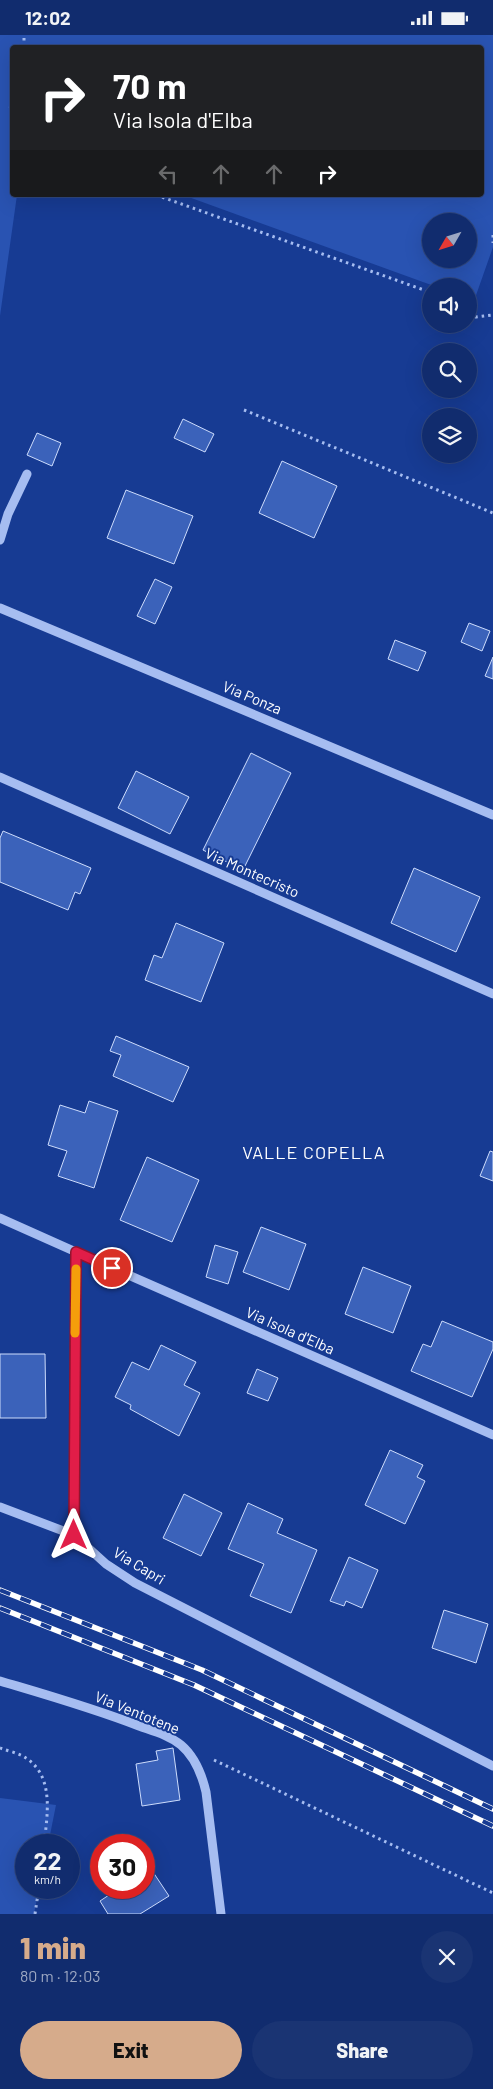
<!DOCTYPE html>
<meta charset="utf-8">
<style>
:root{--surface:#112c6e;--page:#1a3473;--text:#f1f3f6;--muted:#9ca7c2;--line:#304881;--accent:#d6ab8b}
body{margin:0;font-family:Barlow,sans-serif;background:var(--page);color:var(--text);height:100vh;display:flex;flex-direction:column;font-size:19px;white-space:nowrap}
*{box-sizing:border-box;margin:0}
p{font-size:16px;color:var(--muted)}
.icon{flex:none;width:28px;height:28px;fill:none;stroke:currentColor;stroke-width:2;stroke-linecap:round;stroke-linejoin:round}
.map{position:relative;height:1879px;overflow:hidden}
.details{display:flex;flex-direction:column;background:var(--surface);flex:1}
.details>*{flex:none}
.top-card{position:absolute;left:10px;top:10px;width:474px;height:152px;border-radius:5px;box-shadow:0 5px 20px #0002,0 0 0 1px var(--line);background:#202124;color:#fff;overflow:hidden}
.needle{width:32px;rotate:231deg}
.fabs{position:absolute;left:422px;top:178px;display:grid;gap:10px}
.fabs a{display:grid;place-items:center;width:55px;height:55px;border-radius:50%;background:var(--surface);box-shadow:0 5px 20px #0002,0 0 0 1px var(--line);font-size:25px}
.speed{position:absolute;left:15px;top:1799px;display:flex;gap:10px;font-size:25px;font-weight:700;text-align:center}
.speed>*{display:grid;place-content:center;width:65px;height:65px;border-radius:50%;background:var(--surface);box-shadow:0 5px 20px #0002,0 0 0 1px var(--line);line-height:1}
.speed small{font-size:12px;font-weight:400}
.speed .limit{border:8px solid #d22;background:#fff;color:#111}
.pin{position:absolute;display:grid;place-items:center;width:42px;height:42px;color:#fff;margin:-21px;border:2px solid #fff;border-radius:50%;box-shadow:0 1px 5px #0007}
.me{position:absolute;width:55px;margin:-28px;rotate:0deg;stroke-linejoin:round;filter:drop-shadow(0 0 4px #0008)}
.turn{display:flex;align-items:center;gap:18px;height:105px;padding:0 20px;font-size:22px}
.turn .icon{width:65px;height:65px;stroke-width:2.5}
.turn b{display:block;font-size:35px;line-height:42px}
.lanes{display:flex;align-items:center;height:48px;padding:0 20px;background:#0003;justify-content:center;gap:25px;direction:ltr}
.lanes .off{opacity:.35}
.round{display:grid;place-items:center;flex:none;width:52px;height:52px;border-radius:26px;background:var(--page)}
.overview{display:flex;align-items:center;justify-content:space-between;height:85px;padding:0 20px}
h1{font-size:30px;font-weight:800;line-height:38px;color:var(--accent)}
.primary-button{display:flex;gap:10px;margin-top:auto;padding:10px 20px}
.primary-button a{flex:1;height:58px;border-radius:30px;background:var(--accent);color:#111;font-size:20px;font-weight:800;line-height:58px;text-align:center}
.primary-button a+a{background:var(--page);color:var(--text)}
.status{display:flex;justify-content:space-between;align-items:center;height:35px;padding:0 25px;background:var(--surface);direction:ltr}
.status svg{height:14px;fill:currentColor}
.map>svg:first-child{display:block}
.green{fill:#2953b2;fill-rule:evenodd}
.building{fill:#3b62ba;stroke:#cddcfc}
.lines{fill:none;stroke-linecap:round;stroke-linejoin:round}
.path{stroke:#a6bdf1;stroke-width:3;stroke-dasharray:2.5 4;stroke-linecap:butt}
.minor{stroke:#a6bdf1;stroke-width:9}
.rail-casing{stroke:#fff;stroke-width:5.5}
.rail{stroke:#173b93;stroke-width:4;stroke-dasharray:11;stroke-linecap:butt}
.route-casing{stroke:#92132f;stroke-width:12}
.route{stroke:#e11d48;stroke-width:9}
.slow{stroke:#f59e0b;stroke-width:9}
.labels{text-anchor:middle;stroke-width:4;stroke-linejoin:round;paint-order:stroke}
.street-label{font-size:15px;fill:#fff;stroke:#173b93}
.quarter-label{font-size:18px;letter-spacing:1px;fill:#fff;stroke:#173b93}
</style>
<div class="status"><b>12:02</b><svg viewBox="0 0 49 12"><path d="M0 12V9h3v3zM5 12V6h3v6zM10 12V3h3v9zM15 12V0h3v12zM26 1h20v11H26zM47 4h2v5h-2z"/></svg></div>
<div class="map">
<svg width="493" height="1879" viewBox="0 0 493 1879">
<rect width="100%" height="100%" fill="#173b93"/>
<g class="green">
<path d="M0,0H493V212L474,266L469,264V251H434L183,160H481V12H12V160H17L0,281ZM431,186H469V224H431Z"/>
<polygon points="0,1763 56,1770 48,1810 26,1810 26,1852 39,1853 34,1879 0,1879"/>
</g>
<g class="building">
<polygon points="183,384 214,399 205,417 174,403"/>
<polygon points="37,398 61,408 52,431 27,420"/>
<polygon points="282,426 337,451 314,503 259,478"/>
<polygon points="126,455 193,481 174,529 107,503"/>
<polygon points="155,544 172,552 155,589 137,581"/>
<polygon points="469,588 490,596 482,616 461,607"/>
<polygon points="395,605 426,617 418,636 388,624"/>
<polygon points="493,622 493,644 485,641"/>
<polygon points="251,718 291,738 243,835 203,815"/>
<polygon points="136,736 189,762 170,799 118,773"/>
<polygon points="3,796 91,833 80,859 75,857 68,875 0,847 0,803"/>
<polygon points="414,833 480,862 456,917 391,888"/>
<polygon points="176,888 224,908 201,967 145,945 154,920 162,923"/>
<polygon points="116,1001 189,1032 173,1067 113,1041 121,1020 110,1016"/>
<polygon points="89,1066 118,1076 94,1153 58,1141 67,1116 48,1110 60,1070 85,1078"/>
<polygon points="490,1116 493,1117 493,1146 480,1141"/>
<polygon points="147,1122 199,1145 172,1207 120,1185"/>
<polygon points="261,1192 306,1209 289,1255 243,1237"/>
<polygon points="215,1210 238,1217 228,1249 206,1242"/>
<polygon points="363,1232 411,1251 393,1298 345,1279"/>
<polygon points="442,1286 493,1307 493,1314 472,1362 411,1336 423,1309 431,1312"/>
<polygon points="161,1310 196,1327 184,1350 200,1358 179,1401 130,1374 131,1370 115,1362 132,1327 149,1335"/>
<polygon points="0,1319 45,1319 46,1383 0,1383"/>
<polygon points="257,1334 278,1343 268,1366 247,1358"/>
<polygon points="390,1415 423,1430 417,1442 425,1446 405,1489 365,1470"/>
<polygon points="184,1459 222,1478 201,1521 163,1503"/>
<polygon points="248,1468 283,1484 277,1498 317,1515 291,1578 250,1561 264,1529 228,1514"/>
<polygon points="349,1522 378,1535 362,1573 346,1566 344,1571 330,1566"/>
<polygon points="444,1575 488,1589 476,1628 432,1613"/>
<polygon points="173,1713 180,1765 142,1771 136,1729 158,1725 156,1716"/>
<polygon points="151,1834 169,1861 140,1879 108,1879 100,1866 121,1852 144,1852 144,1838"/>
</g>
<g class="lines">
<g class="path">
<polyline points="24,12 24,0"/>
<polyline points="12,64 10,74 12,86"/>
<polyline points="156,160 424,255 431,259"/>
<polyline points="493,200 493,208"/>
<polyline points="469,280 476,282 493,280"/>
<polyline points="244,375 493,478"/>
<path d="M0,1713C8,1716 19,1718 26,1723C55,1742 47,1781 44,1810"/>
<polyline points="214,1725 493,1858"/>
<polyline points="35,1879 39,1852"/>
</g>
<g class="minor">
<polyline points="0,505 8,479 27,439"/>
<polyline points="0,573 493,780"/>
<polyline points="0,742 493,959"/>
<polyline points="0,1183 76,1217 74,1500"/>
<polyline points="76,1217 493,1400"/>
<polyline points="0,1472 74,1500 106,1529 135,1548 493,1731"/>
<path d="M0,1646C47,1660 93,1673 139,1691C153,1696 169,1700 181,1710C194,1721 202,1740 206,1757L221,1879"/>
</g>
<g class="rail-casing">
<g id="rail">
<polyline points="0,1555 202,1635 493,1774"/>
<polyline points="0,1573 194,1650 493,1791"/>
</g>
</g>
<use href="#rail" class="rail"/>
</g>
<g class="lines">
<g class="route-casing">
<polyline id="route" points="74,1500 76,1217 112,1233"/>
</g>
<use href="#route" class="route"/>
<polyline class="slow" points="75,1298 76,1234"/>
</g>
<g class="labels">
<g class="street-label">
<text transform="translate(252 663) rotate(23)" y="5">Via Ponza</text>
<text transform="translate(252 838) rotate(24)" y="5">Via Montecristo</text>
<text transform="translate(290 1296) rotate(24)" y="5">Via Isola d'Elba</text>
<text transform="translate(139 1531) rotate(31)" y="5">Via Capri</text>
<text transform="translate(137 1678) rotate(22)" y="5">Via Ventotene</text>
</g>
<g class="quarter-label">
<text x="314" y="1124">VALLE COPELLA</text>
</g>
</g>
</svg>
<div class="fabs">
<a><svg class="needle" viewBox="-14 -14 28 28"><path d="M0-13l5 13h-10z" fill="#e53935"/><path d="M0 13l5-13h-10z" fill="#9ca7c2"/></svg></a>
<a><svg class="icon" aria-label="sound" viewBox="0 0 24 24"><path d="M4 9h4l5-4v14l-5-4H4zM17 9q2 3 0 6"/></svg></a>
<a><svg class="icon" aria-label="search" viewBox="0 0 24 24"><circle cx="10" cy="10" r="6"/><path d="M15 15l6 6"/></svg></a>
<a><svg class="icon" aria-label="layers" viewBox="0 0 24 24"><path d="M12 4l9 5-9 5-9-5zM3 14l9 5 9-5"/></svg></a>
</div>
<div class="speed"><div>22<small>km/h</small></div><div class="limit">30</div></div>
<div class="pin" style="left:112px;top:1233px;background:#d93025"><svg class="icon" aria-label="arrive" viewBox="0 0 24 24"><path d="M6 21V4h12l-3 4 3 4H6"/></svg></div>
<svg class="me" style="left:74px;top:1500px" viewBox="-20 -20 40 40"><path d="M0-17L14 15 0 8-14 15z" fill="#e11d48" stroke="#fff" stroke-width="4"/></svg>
<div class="top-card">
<div class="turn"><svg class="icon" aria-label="right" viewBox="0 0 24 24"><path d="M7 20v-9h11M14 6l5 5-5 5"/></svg><div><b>70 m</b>Via Isola d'Elba</div></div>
<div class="lanes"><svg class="icon off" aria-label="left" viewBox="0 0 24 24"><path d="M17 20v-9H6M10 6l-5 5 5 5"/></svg><svg class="icon off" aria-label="ahead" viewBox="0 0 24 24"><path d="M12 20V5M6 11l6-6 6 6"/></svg><svg class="icon off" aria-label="ahead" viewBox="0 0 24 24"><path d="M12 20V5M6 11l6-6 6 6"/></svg><svg class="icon" aria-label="right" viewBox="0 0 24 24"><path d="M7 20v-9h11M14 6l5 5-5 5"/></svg></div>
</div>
</div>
<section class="details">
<div class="overview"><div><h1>1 min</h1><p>80 m · 12:03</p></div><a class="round"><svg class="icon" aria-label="close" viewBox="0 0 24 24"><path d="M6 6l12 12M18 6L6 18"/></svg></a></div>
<div class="primary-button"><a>Exit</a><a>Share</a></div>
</section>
